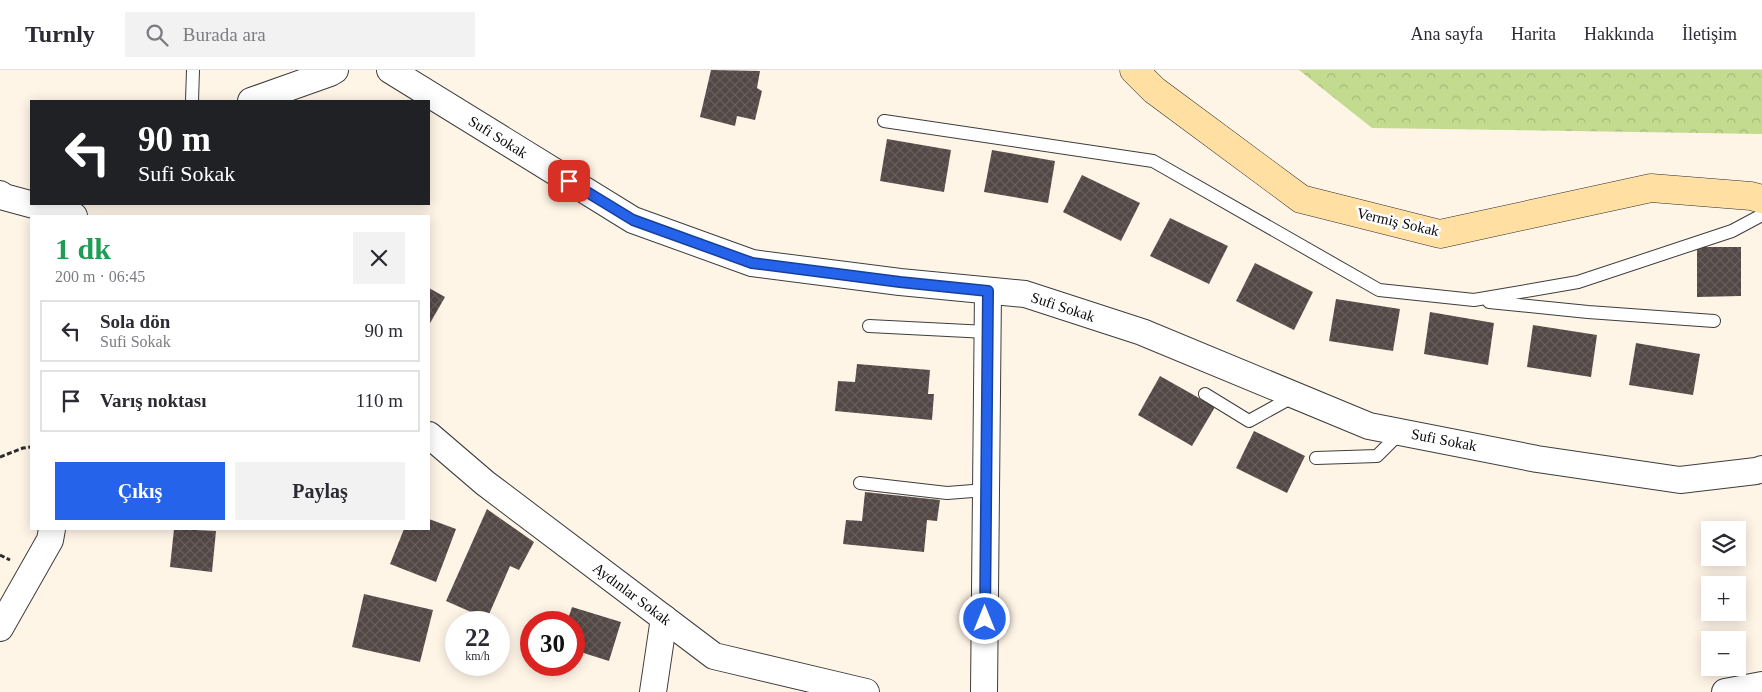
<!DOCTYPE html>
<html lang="tr">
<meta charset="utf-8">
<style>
:root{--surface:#fff;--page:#f2f2f3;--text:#2b2b33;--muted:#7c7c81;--line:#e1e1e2;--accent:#2563eb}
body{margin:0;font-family:Georgia,serif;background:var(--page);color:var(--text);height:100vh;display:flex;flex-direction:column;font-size:19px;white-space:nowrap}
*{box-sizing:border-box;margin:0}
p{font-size:16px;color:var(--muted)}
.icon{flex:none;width:28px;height:28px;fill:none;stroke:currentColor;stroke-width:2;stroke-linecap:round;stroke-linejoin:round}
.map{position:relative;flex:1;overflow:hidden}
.drawer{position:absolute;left:30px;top:145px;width:400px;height:315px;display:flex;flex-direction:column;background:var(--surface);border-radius:0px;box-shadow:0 2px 12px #0003}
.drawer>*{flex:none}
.guide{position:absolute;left:30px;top:30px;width:400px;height:105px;border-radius:0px;box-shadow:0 2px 12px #0003;background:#202124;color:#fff;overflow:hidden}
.controls{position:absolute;left:1701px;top:451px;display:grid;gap:10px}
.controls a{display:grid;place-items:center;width:45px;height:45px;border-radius:0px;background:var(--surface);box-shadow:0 2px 12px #0003;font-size:25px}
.speed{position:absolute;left:445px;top:541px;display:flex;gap:10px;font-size:25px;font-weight:700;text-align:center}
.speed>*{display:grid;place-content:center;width:65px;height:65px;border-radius:50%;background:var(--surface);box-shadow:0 2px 12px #0003;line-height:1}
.speed small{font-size:12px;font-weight:400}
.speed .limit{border:8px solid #d22;background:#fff;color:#111}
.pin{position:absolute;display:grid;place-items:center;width:42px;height:42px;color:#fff;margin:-21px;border-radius:10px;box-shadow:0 2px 8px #0006}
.me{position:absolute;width:55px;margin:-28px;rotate:0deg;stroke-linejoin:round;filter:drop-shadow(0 0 4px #0008)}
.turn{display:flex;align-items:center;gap:18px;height:105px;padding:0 25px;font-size:22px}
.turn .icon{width:65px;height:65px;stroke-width:2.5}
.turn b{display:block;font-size:35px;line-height:42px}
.round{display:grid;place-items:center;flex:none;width:52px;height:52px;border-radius:0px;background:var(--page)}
.summary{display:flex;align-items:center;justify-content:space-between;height:85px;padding:0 25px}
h1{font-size:30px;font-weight:700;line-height:38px;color:#1e9e55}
.cta{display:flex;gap:10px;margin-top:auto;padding:10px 25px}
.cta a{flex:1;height:58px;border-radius:0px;background:var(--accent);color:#fff;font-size:20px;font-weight:700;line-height:58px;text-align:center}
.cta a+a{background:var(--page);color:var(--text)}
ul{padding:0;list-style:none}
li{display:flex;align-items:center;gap:15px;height:62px;margin:0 10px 8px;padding:0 15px;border:2px solid var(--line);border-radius:0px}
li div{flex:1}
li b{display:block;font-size:19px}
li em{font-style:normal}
header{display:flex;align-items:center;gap:30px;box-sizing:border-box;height:70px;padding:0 25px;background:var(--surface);border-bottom:1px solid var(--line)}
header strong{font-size:24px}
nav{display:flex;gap:28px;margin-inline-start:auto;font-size:18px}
.search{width:350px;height:45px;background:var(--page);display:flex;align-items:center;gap:12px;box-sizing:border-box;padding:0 18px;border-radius:0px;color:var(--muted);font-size:19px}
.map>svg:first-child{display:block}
.forest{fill:url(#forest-crowns)}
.building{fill:url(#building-cross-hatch)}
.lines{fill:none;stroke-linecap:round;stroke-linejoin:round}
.lane-casing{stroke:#3d3d3d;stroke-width:14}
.street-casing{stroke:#3d3d3d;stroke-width:28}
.secondary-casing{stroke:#2c2c2c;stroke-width:29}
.path{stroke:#2c2c2c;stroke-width:3;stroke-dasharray:5 2.5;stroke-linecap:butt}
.lane{stroke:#fff;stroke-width:12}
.street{stroke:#fff;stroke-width:26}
.secondary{stroke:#ffe0a2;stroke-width:28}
.route-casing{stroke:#184099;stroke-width:12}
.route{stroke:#2563eb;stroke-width:9}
.labels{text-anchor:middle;stroke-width:5;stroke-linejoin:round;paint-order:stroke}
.street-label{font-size:15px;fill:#0a0a0a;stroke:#fff}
</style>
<header>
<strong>Turnly</strong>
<div class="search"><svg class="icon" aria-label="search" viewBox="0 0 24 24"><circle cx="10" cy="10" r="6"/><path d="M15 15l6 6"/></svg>Burada ara</div>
<nav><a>Ana sayfa</a><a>Harita</a><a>Hakkında</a><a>İletişim</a></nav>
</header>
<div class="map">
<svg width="1762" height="622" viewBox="0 0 1762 622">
<defs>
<pattern id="forest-crowns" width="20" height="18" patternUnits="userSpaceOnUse" patternTransform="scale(1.25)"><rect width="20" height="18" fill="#c2db8f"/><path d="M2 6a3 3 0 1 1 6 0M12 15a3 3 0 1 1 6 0" fill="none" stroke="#a5bb7a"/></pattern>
<pattern id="building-cross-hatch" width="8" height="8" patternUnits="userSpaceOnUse" patternTransform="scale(1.25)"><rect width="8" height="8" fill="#534846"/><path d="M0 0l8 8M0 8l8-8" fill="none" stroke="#675e5c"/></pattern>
</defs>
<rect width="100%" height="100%" fill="#fff5e7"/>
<polygon class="forest" points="1299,0 1762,0 1762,64 1372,58"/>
<g class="building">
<polygon points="711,0 760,1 757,18 762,21 755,50 737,46 735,56 700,47"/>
<polygon points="887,69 951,80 944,122 880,111"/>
<polygon points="992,80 1055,91 1048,133 984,122"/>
<polygon points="1082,105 1140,133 1121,171 1063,142"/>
<polygon points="1170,148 1228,176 1209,214 1150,186"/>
<polygon points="1697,177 1741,177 1741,226 1697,227"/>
<polygon points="1255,193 1313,222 1294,260 1236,231"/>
<polygon points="429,218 445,227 429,255"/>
<polygon points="1336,229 1400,239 1393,281 1329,271"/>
<polygon points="1430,242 1494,253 1488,295 1424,284"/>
<polygon points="1533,255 1597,265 1591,307 1527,297"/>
<polygon points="1636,273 1700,284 1693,325 1629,315"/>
<polygon points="857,294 930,300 928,324 934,324 932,350 835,341 838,311 855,312"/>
<polygon points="1160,306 1215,337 1192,376 1138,345"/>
<polygon points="1254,361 1305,386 1287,423 1236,398"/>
<polygon points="865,422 940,430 937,451 927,450 924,482 843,474 846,450 862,451"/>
<polygon points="487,439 534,472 519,500 510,496 487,549 446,531"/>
<polygon points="429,449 456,459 436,512 390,494 404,459 429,459"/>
<polygon points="174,459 216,461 212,502 170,497"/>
<polygon points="364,524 433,540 420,592 352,577"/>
<polygon points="572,537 621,552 609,591 574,580 574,552 567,552"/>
</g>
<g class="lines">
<g class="lane-casing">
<g id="lane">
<polyline points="192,31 193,0"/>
<polyline points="884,51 1153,91 1379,220 1474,230 1578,212 1732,161 1762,145"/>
<polyline points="1489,232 1588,242 1714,251"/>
<polyline points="869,256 987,262"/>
<polyline points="1205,324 1249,351 1296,325"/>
<polyline points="1316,388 1377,386 1401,362"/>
<polyline points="860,413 947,423 986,420"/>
</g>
</g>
<g class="street-casing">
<g id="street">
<polyline points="390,0 633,150 752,193 900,212 1025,224 1142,262 1369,356 1537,389 1680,410 1756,401 1762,399"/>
<polyline points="251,31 330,3 335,0"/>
<polyline points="0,124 4,127 74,146"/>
<polyline points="429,365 485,413 714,586 866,622"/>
<polyline points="0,558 50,470 52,459"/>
<polyline points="653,622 664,548"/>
<polyline points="984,622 988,221"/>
<polyline points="1725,622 1762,615"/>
</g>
</g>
<g class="secondary-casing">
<polyline id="secondary" points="1134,0 1154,20 1301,129 1440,164 1651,118 1751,126 1762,129"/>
</g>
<g class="path">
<polyline points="0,387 23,378 31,377"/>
<polyline points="0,485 10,490"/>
</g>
<use href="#lane" class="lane"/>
<use href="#street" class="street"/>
<use href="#secondary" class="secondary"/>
</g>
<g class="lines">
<g class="route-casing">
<polyline id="route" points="569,111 633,150 752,193 900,212 988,221 985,549"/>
</g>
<use href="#route" class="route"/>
</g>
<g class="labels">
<g class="street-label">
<text transform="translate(498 67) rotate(32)" y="5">Sufi Sokak</text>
<text transform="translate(1398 152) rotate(13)" y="5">Vermiş Sokak</text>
<text transform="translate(1063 237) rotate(18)" y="5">Sufi Sokak</text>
<text transform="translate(1444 370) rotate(11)" y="5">Sufi Sokak</text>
<text transform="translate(632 524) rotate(37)" y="5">Aydınlar Sokak</text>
</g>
</g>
</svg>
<div class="controls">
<a><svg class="icon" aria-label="layers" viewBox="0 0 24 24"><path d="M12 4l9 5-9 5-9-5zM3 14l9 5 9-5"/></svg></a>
<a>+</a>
<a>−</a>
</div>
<div class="speed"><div>22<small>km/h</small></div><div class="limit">30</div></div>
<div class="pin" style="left:569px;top:111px;background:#d93025"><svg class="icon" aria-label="arrive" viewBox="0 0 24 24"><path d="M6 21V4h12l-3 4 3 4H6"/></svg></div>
<svg class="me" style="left:985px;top:549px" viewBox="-20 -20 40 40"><circle r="17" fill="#2563eb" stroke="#fff" stroke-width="3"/><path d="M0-11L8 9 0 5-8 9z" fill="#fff"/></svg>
<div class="guide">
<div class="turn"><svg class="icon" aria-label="left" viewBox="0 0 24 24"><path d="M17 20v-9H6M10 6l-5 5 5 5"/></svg><div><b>90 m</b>Sufi Sokak</div></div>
</div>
<section class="drawer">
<div class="summary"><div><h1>1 dk</h1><p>200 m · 06:45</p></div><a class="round"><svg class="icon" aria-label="close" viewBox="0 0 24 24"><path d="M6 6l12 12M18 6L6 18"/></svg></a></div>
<ul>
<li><svg class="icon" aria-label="left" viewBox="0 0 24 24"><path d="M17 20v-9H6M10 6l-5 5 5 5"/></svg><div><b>Sola dön</b><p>Sufi Sokak</p></div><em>90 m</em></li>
<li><svg class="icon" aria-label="arrive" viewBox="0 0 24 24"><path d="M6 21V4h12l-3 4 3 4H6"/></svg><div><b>Varış noktası</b></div><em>110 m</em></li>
</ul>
<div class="cta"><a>Çıkış</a><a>Paylaş</a></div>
</section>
</div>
